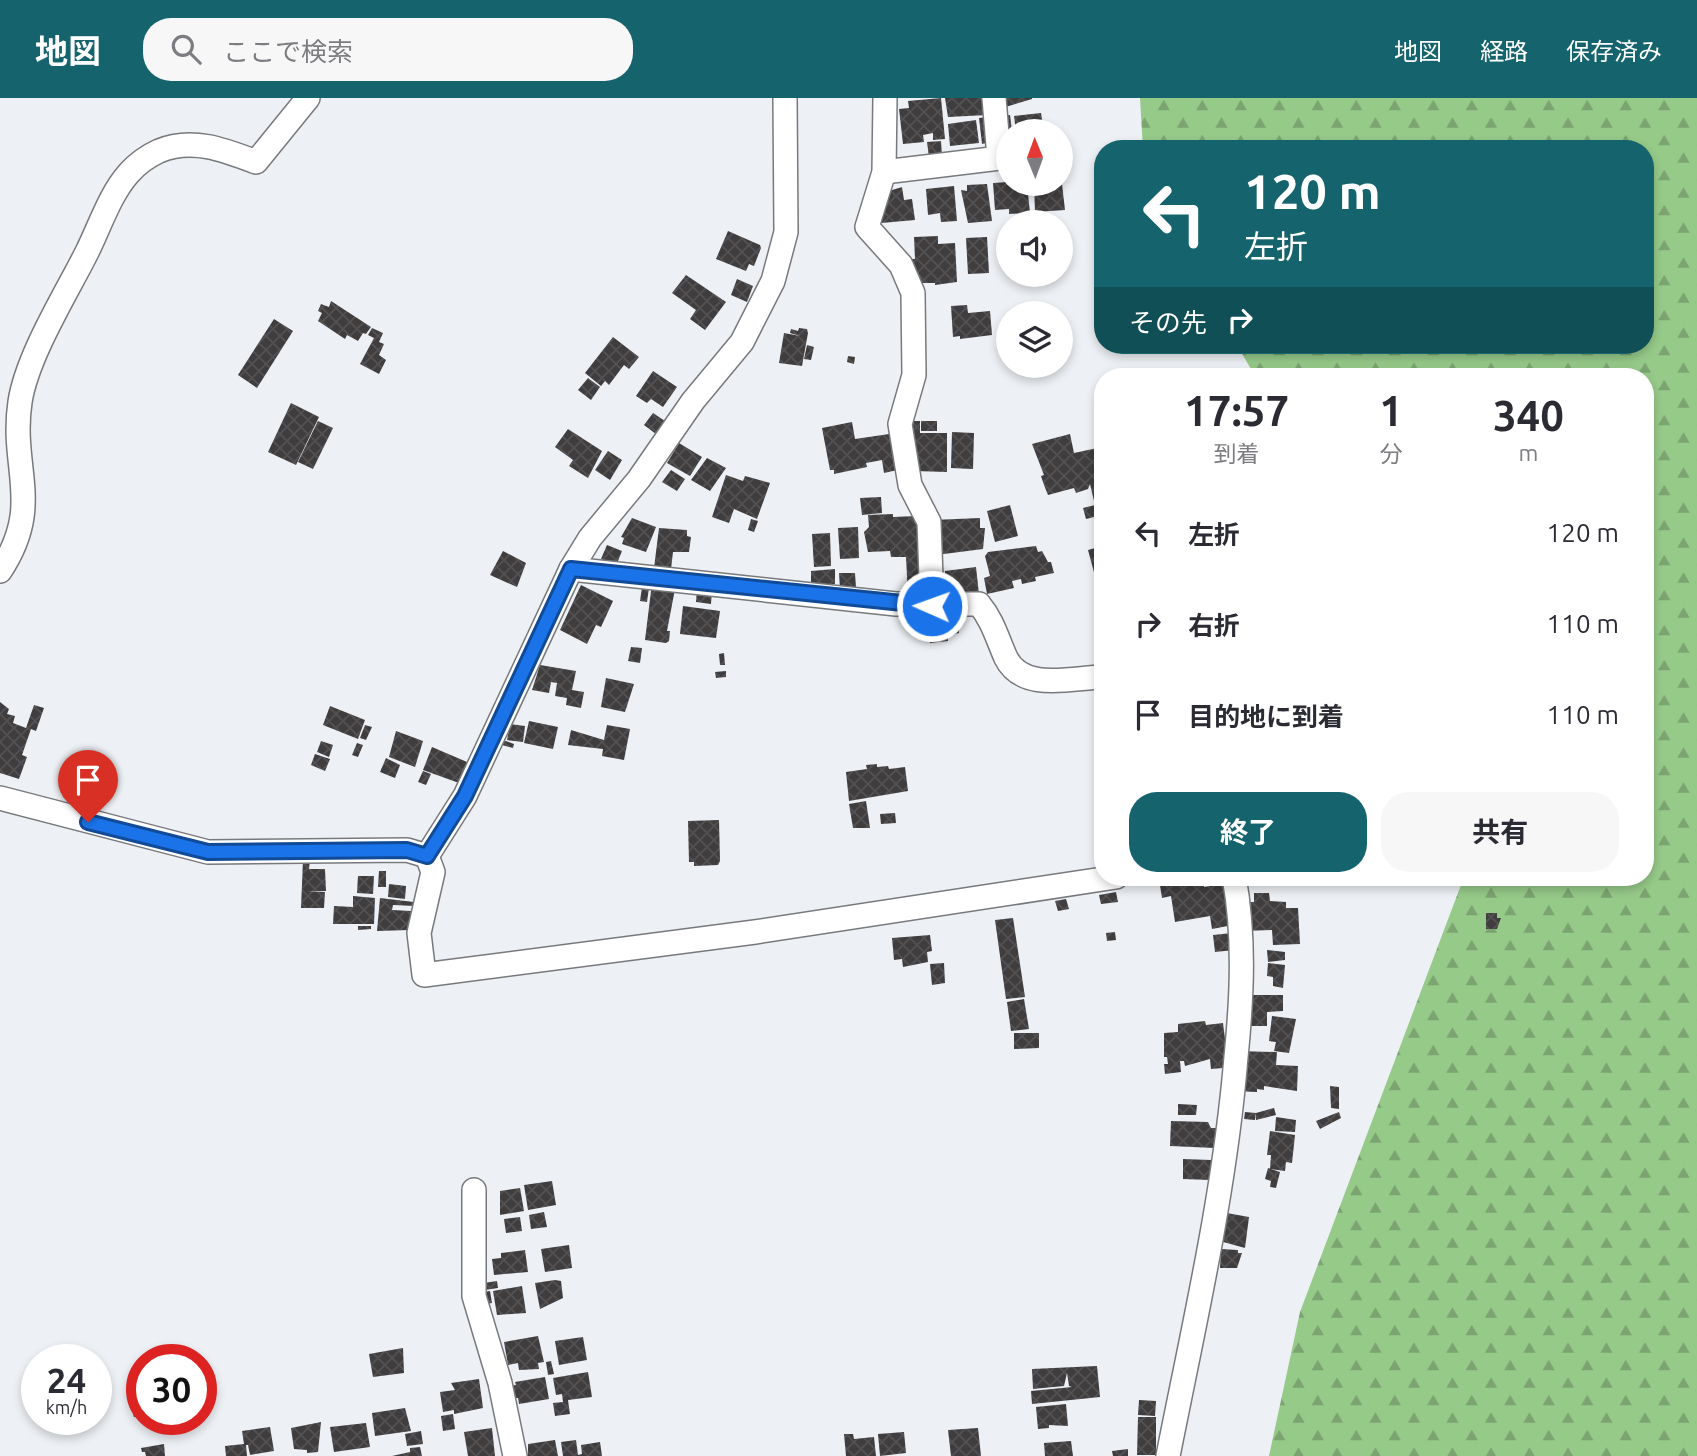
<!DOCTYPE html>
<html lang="ja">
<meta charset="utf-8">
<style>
:root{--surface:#fff;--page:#f7f7f7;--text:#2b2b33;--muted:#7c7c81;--accent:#15636c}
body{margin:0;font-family:Ubuntu,"Noto Sans JP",sans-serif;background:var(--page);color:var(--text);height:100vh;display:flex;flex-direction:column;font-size:26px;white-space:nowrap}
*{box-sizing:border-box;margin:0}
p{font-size:23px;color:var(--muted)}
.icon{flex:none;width:38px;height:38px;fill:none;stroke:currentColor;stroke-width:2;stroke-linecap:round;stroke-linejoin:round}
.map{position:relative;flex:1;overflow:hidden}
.drawer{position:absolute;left:1094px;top:270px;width:560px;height:518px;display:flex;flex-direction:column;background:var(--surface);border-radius:28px;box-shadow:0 4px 10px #0003}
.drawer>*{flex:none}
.banner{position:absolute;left:1094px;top:42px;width:560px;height:214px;border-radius:28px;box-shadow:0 4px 10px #0003;background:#15636c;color:#fff;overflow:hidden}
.needle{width:46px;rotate:359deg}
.controls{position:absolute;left:996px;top:21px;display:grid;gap:14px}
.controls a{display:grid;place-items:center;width:77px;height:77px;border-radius:50%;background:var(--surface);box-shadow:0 4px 10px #0003;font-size:35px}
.speed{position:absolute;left:21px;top:1246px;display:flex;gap:14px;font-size:35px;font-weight:700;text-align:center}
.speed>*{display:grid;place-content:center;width:91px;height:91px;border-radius:50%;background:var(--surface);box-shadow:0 4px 10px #0003;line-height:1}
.speed small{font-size:18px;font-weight:400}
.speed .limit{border:10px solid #d22;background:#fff;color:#111}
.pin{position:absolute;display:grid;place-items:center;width:60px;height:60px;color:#fff;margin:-72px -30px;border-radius:50% 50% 50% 0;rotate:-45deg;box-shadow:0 0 7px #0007}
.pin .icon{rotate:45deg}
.me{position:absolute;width:77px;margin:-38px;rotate:272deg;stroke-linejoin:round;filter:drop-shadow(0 0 5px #0008)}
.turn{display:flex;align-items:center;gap:24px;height:147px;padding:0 35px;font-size:32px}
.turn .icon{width:91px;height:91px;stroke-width:2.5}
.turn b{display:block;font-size:49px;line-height:60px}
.then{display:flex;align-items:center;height:66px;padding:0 35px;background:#0003;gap:14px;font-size:26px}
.eta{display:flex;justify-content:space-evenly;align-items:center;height:119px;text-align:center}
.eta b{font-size:42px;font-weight:700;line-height:49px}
.cta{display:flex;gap:14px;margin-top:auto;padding:14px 35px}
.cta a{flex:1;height:80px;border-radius:28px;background:var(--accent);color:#fff;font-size:28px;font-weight:700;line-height:80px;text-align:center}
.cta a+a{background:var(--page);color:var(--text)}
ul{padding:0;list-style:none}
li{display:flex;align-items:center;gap:21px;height:91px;padding:0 35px}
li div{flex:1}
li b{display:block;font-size:26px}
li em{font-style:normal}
header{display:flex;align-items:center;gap:42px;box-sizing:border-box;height:98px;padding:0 35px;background:var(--accent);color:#fff}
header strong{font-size:33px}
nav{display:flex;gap:38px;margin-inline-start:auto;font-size:24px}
.search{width:490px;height:63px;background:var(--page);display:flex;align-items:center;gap:18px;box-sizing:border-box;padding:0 24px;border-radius:28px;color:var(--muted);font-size:26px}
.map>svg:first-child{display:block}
.forest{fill:url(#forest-firs)}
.building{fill:url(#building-cross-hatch)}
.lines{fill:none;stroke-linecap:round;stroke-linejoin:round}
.minor-casing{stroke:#77797c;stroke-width:26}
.minor{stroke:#fff;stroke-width:23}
.route-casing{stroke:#114b97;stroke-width:18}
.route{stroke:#1a73e8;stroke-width:12}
</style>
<header>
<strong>地図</strong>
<div class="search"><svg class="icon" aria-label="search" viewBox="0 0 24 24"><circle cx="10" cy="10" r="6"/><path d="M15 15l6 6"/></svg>ここで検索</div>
<nav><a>地図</a><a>経路</a><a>保存済み</a></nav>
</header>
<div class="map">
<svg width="1697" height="1358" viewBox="0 0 1697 1358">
<defs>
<pattern id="forest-firs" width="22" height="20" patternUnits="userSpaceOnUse" patternTransform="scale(1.75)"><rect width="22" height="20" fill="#96ca89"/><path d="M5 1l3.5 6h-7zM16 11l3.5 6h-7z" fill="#7ba470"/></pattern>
<pattern id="building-cross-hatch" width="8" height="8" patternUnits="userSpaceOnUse" patternTransform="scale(1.75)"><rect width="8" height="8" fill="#403d3f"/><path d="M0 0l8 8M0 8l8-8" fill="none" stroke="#535152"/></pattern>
</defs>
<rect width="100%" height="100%" fill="#edf0f4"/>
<polygon class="forest" points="1140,0 1697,0 1697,1358 1269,1358 1300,1214 1464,779 1645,779 1645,278 1255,278 1237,247 1645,247 1645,51 1143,51"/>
<g class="building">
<polygon points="941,0 945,41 933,42 933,35 923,37 924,44 903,46 899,11 909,10 908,3"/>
<polygon points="945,0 985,0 987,17 948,19"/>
<polygon points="1001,0 1032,0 1032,1 1002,10"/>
<polygon points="1041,15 1044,33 1016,33 1014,18"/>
<polygon points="1010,17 1012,33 1008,33 1004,18"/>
<polygon points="988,19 991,44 982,46 979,20"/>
<polygon points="976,22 979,45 950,48 948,26"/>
<polygon points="941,43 942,58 929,59 927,44"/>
<polygon points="1008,84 1027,86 1030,115 1009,116 1009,111 995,112 993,85"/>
<polygon points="987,86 992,123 968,125 961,92 967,93 967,87"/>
<polygon points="1034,86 1062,86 1065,112 1035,114"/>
<polygon points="954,88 957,123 941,124 940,115 928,117 926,91"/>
<polygon points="902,89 904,102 912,101 915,122 881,125 889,93"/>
<polygon points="728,133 760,147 761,150 754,168 749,166 746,173 716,161"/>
<polygon points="938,138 938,146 955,145 957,184 935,187 935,185 918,185 917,173 911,173 911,161 915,161 914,139"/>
<polygon points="987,139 989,175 968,176 966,140"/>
<polygon points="686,177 726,204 705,232 690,221 696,212 672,195"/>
<polygon points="737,181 753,188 747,204 731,197"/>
<polygon points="331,203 371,229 366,236 363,235 358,243 347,237 345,241 318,223 322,215 318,213 321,206 329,209"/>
<polygon points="967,207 968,215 990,213 992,237 960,241 960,238 953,239 951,208"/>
<polygon points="274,221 293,233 257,290 238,277"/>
<polygon points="372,230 383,235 379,244 384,246 379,257 386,262 379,276 360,266 374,240 368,237"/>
<polygon points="799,230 807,231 808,235 802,268 779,265 784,235 800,238 790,235 791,231 798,233"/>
<polygon points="613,239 639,259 629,271 624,267 609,287 605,283 601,288 585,275"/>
<polygon points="807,247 814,249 811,262 804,261"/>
<polygon points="848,258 855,259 854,266 847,264"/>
<polygon points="653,273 677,289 663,309 651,301 647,305 636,298"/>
<polygon points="588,280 600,289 591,302 578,292"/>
<polygon points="291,305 319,319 296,367 268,354"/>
<polygon points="653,315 665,323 656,336 644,327"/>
<polygon points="318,323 333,330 313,371 298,364"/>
<polygon points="908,323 920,323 920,335 947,335 947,374 914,373 914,336 907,336"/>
<rect x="921" y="323" width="16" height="10"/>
<polygon points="852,324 855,341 896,335 902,371 884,375 882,362 866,365 867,369 834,376 834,372 830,372 822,330"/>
<polygon points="568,331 602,353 588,380 569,368 573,362 555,349"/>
<polygon points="952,334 974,335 973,371 951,370"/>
<polygon points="1070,336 1074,355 1102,349 1102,417 1086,421 1083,410 1095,407 1090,386 1088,391 1076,395 1074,390 1048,397 1044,387 1041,378 1044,377 1032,346"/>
<polygon points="679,345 702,359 690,378 667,365"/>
<polygon points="608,353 622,362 610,382 595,372"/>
<polygon points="707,360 726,370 710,393 691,382"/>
<polygon points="671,372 685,381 677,393 662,384"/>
<polygon points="726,377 743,383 745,378 770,385 757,421 734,411 729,425 712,419"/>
<polygon points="881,399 882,415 862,417 860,400"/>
<polygon points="1010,407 1018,438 995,444 987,413"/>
<polygon points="893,416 893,419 916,418 916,424 923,424 928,496 908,498 906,459 891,459 890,453 868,454 864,434 869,429 868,417"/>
<polygon points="632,420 656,429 646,454 622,446 624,440 621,439"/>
<polygon points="980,420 980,430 985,430 983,451 936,457 933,422"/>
<polygon points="751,421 758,423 754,434 748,432"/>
<polygon points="858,429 859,460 840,461 838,430"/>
<polygon points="659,430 687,432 687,438 691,439 689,454 673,454 671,471 654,470"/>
<polygon points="830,435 831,468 814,469 812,436"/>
<polygon points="607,447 622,453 616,468 601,461"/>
<polygon points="1036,448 1038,454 1042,453 1048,464 1051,464 1054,475 1035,479 1036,483 1022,486 1021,481 1012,483 1014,490 987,496 984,480 990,478 985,458 988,454"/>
<polygon points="1102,448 1102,476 1095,478 1088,452"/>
<polygon points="503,453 526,465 517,489 490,477"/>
<polygon points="976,469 979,496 941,499 940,483 945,482 945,473"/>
<polygon points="835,471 835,486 811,487 811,473"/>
<polygon points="839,475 855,475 856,490 840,491"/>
<polygon points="652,485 675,491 667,533 670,533 669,543 666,545 645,542"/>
<polygon points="581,487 613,503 601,529 596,527 587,546 560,532"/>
<polygon points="642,489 649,490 647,504 640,503"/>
<polygon points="697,491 712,492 711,506 696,504"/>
<polygon points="683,508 720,513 716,540 680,536"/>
<polygon points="946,517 948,543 930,545 927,519"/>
<polygon points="957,520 959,535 950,537 948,521"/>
<polygon points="631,549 642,550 640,565 628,563"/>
<polygon points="724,555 725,567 720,567 719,556"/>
<polygon points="540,567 576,573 572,592 584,594 581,610 566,607 567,600 555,598 557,585 551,584 549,595 532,592"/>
<polygon points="726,573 726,579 716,580 715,574"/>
<polygon points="606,580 634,586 625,614 601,609"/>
<polygon points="0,604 9,611 7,616 15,618 13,625 26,630 34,607 44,610 36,633 31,631 22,657 27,659 19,681 0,675"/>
<polygon points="330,608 365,622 358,641 323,627"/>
<polygon points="529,623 558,629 553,651 524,645"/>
<polygon points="510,626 525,628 523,644 507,642"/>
<polygon points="365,627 372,629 366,642 360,640"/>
<polygon points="607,627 630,631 624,662 602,658 603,651 568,647 571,632 604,642"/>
<polygon points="396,633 423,643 415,669 389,659"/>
<polygon points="503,642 514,646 513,650 502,647"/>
<polygon points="321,643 333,647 329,659 317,654"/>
<polygon points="357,645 363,647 358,659 352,657"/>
<polygon points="432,649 467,664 459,685 423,672"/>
<polygon points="315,656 330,661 325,673 311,667"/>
<polygon points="386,660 400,667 395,680 380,674"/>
<polygon points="877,666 877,669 888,668 889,671 905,669 908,693 849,703 846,674 867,671 866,667"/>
<polygon points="423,673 431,676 426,687 418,684"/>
<polygon points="866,703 870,730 853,730 849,706"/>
<polygon points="895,715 896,725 881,726 880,716"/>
<polygon points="719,722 720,763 718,767 694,768 694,764 689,764 688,723"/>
<polygon points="303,762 310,762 309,771 325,771 326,793 307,793 325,794 324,810 301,810"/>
<polygon points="379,773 386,773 386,789 378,789"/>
<polygon points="358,778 374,778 373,796 357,795"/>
<polygon points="1173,779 1203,779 1204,789 1228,785 1233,827 1212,831 1210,818 1175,824 1171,798 1162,800 1159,781"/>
<polygon points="389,786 406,788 405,801 388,799"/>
<polygon points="1116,794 1118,804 1101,806 1099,797"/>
<polygon points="1249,794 1249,804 1254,804 1254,795 1269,795 1270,803 1286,804 1286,810 1298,810 1300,846 1273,847 1272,832 1241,833 1238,795"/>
<polygon points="353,798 375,800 374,826 333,826 334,808 353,809"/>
<polygon points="380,800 414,804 414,808 393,807 392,812 411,813 409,832 377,833"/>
<polygon points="1066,801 1069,811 1058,813 1055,803"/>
<polygon points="1486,815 1497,815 1497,820 1501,820 1497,831 1486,831"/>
<polygon points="1013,820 1025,899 1006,901 995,822"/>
<polygon points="358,828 371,828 371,831 358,832"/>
<polygon points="1115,834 1116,842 1107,843 1106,835"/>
<polygon points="1232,835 1234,852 1215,854 1213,837"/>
<polygon points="930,837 932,853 927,854 928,864 903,869 902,861 894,862 892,840"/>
<polygon points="1267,852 1285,854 1285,862 1268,864"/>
<polygon points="944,865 945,885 932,887 930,866"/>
<polygon points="1268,865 1285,867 1283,890 1273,888 1273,879 1267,878"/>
<polygon points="1240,897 1283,897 1283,913 1267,914 1267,928 1238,928"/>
<polygon points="1024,901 1029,931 1011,933 1007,904"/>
<polygon points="1272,918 1296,921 1289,955 1274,953 1276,944 1269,943"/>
<polygon points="1205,923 1206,927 1223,925 1226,949 1223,970 1211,971 1210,961 1185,968 1184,963 1180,963 1181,974 1165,976 1164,966 1168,966 1167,959 1164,959 1164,935 1178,934 1178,926"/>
<polygon points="1014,935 1039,935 1039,950 1014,951"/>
<polygon points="1236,953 1277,954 1276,967 1298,968 1297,993 1264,988 1264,992 1257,991 1257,994 1234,993"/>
<polygon points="1330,988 1339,989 1339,1011 1331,1010"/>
<polygon points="1178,1006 1197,1007 1196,1017 1178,1017"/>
<polygon points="1274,1010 1276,1017 1256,1022 1256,1015"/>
<polygon points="1245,1014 1256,1015 1255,1022 1244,1021"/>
<polygon points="1339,1014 1341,1020 1320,1031 1316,1023"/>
<polygon points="1276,1019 1296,1022 1295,1034 1275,1033"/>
<polygon points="1171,1023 1208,1024 1211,1030 1216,1030 1215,1050 1170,1048"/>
<polygon points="1270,1033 1295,1037 1292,1065 1286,1064 1285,1073 1270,1071 1271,1057 1267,1057"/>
<polygon points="1183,1061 1211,1062 1210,1082 1183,1081"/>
<polygon points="1268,1070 1280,1074 1276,1090 1270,1089 1271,1083 1265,1081"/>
<polygon points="552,1083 556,1107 528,1112 524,1087"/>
<polygon points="520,1090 524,1113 500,1117 500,1093"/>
<polygon points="544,1114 547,1129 531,1131 529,1117"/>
<polygon points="1221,1114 1249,1119 1245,1150 1216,1142"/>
<polygon points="520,1119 522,1133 506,1135 504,1121"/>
<polygon points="569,1147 572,1170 545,1174 541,1151"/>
<polygon points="1221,1151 1238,1152 1238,1155 1242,1155 1237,1170 1220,1170"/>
<polygon points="525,1152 528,1174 494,1177 492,1161 501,1160 501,1155"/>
<polygon points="555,1182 561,1183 563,1200 540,1211 535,1185"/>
<polygon points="497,1183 498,1190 485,1192 484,1185"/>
<polygon points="522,1188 526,1215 497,1217 493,1193"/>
<polygon points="490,1193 492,1205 486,1206 484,1194"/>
<polygon points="538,1238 544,1264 538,1265 539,1271 519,1272 518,1265 508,1267 504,1244"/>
<polygon points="583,1239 587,1262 559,1267 555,1243"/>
<polygon points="403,1250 404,1275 373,1279 369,1256"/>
<polygon points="551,1263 554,1276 548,1277 546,1264"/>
<polygon points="1097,1268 1100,1299 1032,1306 1031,1293 1072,1289 1069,1288 1067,1275 1064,1288 1033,1291 1032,1271"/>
<polygon points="588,1274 592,1299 568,1302 570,1316 555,1318 553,1305 563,1304 562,1296 556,1297 553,1280"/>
<polygon points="545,1279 549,1301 519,1306 518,1300 512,1300 511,1288 516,1287 515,1284"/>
<polygon points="479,1281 483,1310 454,1316 454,1312 443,1314 440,1294 455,1292 451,1285"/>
<polygon points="142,1289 142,1318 134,1319 126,1292"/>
<polygon points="1139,1302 1156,1303 1155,1318 1138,1317"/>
<polygon points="1066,1306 1068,1328 1049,1327 1049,1330 1038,1331 1036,1309"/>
<polygon points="405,1310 411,1333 375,1338 372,1315"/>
<polygon points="453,1316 455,1331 443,1333 441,1318"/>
<polygon points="1138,1319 1156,1319 1156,1357 1137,1357"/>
<polygon points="321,1324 318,1354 307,1355 307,1352 294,1351 291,1330"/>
<polygon points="366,1325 370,1349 334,1354 330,1329"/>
<polygon points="270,1329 274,1353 250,1357 248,1347 246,1347 247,1358 226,1358 225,1348 244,1346 242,1333"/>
<polygon points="492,1330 495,1358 468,1358 464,1334"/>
<polygon points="978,1330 981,1358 951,1358 948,1332"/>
<polygon points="421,1333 423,1346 407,1348 405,1336"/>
<polygon points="904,1334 906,1355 880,1358 878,1336"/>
<polygon points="844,1336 853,1336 854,1341 874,1339 876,1358 846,1358"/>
<polygon points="555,1342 558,1358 528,1358 528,1346"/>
<polygon points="576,1342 578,1357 582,1356 581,1347 600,1344 602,1358 563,1358 561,1344"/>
<polygon points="1071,1343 1073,1358 1045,1358 1044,1345"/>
<polygon points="164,1346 165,1358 146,1358 145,1354 142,1354 141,1350"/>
<polygon points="420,1349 422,1358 392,1358 410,1354 410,1350"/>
<polygon points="1128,1351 1128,1358 1113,1358 1112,1353"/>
</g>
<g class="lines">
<g class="minor-casing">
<g id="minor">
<polyline points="885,0 884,74 867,129 901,167 913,195 914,277 900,326 910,387 929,424 932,508"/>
<polyline points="994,0 999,60"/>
<polyline points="884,74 1008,59"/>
<path d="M571,471L896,506H979C993,523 997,540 1006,560C1023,594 1071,580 1102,579"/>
<path d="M0,473C44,407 10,371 20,304C27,258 66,196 87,154C100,128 110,96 129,75C137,66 148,58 159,53C192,39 225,52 256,64L308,0"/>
<polyline points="0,700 208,754 407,752 427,758"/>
<polyline points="427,758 465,698 571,471 590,440 639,381 693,303 742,244 773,183 786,134 785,0"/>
<polyline points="427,758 433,774 419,835 424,877 755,834 1116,779"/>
<polyline points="474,1092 474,1198 500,1285 515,1358"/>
<path d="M1168,1358C1194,1226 1225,1094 1236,959C1242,900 1245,838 1234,779"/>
</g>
</g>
<use href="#minor" class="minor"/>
</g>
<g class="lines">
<g class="route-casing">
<polyline id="route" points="88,724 208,754 407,752 427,758 465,698 571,471 932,508"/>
</g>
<use href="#route" class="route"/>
</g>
</svg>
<div class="controls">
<a><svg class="needle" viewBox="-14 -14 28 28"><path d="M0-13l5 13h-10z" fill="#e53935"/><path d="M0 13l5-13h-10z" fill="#7c7c81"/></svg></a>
<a><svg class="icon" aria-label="sound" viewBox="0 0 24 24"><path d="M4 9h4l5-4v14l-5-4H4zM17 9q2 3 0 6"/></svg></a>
<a><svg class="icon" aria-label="layers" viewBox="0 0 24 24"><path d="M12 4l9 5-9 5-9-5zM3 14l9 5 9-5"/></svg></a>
</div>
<div class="speed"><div>24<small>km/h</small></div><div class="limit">30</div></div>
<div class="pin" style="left:88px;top:724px;background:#d93025"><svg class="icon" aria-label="arrive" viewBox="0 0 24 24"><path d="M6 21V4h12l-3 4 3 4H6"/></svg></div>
<svg class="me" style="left:932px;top:508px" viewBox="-20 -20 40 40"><circle r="17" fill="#1a73e8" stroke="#fff" stroke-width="3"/><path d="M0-11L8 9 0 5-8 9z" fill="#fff"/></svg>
<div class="banner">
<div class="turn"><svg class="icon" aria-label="left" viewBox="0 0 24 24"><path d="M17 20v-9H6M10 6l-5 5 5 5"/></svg><div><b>120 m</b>左折</div></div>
<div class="then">その先<svg class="icon" aria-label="right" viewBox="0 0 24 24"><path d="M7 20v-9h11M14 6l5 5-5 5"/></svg></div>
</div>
<section class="drawer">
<div class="eta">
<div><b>17:57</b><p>到着</p></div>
<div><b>1</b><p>分</p></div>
<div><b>340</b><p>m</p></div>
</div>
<ul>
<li><svg class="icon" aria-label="left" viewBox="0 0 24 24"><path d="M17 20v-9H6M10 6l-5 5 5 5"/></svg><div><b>左折</b></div><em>120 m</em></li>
<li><svg class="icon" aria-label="right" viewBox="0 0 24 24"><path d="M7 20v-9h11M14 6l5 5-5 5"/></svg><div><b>右折</b></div><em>110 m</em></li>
<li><svg class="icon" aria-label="arrive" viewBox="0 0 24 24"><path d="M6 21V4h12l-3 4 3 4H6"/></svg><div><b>目的地に到着</b></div><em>110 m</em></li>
</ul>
<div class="cta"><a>終了</a><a>共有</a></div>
</section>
</div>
